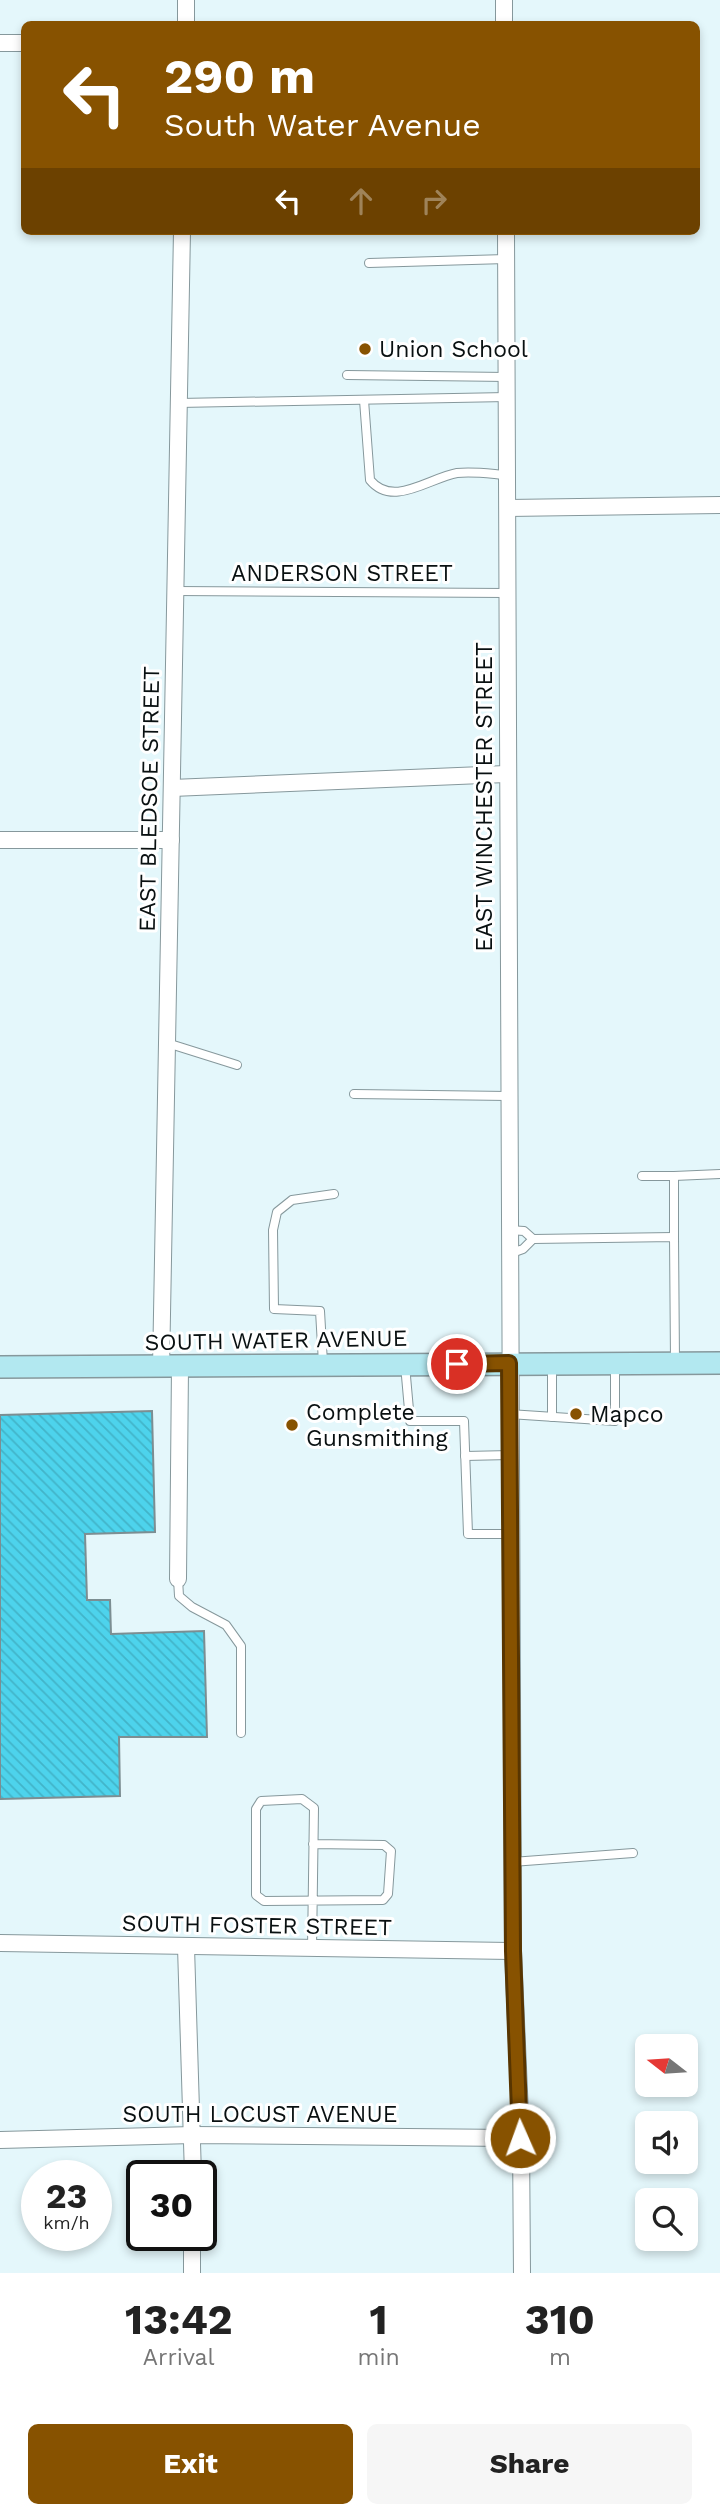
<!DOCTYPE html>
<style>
:root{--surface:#fff;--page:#f6f6f6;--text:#222;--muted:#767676;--accent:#875200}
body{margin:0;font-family:"Work Sans",sans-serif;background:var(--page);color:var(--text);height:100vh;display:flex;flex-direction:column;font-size:26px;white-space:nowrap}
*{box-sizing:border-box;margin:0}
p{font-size:23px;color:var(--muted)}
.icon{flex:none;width:38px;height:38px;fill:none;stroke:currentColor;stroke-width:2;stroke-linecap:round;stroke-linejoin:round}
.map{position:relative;height:2273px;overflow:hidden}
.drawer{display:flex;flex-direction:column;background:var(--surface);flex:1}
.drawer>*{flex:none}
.banner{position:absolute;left:21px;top:21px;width:679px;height:214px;border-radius:10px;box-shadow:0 4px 10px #0003;background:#875200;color:#fff;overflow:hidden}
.needle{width:46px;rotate:287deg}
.controls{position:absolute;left:635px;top:2034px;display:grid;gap:14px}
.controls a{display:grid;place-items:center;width:63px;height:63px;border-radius:10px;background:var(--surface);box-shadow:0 4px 10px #0003;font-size:35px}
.speed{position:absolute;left:21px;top:2160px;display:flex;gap:14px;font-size:35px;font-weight:700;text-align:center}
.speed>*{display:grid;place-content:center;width:91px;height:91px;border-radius:50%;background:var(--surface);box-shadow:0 4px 10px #0003;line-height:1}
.speed small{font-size:18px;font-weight:400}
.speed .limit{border:4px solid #111;border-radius:10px;background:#fff;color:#111}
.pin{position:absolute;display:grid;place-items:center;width:60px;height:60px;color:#fff;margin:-30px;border:4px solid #fff;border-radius:50%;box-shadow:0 2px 7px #0007}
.me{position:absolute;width:77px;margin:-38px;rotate:358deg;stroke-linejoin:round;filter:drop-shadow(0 0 5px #0008)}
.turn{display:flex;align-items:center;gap:24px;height:147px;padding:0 28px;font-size:32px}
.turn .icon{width:91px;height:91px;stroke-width:2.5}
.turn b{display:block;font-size:49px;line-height:60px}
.lanes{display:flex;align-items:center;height:66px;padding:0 28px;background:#0003;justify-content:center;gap:35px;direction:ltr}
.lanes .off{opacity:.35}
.eta{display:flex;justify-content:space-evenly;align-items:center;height:119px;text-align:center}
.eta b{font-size:42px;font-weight:700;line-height:49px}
.button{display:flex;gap:14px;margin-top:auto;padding:14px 28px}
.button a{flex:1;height:80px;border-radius:10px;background:var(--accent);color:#fff;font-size:28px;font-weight:700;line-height:80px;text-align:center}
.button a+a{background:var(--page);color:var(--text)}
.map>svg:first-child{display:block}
.building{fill:url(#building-back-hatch);stroke:#7c8e92;stroke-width:2}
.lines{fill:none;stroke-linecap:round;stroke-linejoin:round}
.service-casing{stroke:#86989c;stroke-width:10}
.minor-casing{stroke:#86989c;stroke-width:18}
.secondary-casing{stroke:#86989c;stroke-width:24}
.service{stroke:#fff;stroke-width:8}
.minor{stroke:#fff;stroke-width:16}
.secondary{stroke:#b2e8f0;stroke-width:21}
.route-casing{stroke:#583500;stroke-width:18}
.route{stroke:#875200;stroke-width:12}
.poi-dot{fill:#875200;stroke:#fff;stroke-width:2.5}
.labels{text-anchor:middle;stroke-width:6;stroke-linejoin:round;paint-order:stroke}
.poi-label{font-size:23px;fill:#091011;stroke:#fff;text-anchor:start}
.street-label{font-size:23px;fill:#091011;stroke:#fff}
</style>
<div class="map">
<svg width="720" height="2273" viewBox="0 0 720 2273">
<defs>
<pattern id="building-back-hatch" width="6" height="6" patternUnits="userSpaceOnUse" patternTransform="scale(1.75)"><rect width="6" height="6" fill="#4dd3ec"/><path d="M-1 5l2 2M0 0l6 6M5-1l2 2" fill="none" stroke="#42b4c9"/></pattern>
</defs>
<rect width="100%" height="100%" fill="#e4f7fb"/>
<polygon class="building" points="152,1411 155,1532 85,1534 87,1600 110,1600 111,1634 204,1631 207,1737 119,1737 120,1796 0,1799 0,1415"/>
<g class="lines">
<g class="service-casing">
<g id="service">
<polyline points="369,263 506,259"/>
<polyline points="347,375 507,377"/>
<path d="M364,400L370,480C393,508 429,478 457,473C473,471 492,474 508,475"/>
<polyline points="179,403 507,397"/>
<polyline points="176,591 507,593"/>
<polyline points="167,1043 237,1065"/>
<polyline points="354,1094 508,1096"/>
<polyline points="642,1176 674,1176 674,1237"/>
<polyline points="674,1176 720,1174"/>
<polyline points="509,1230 524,1231 533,1239"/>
<polyline points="509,1254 523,1249 533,1239 674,1237 675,1361"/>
<polyline points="323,1363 320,1311 274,1309 273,1230 277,1212 292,1200 334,1194"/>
<polyline points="405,1365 410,1421 464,1421 468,1534 510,1534"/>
<polyline points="509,1414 615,1421 615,1365"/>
<polyline points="552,1417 552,1364"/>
<polyline points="465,1456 510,1455"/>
<polyline points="178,1579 179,1596 192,1607 226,1625 241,1646 241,1733"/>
<polyline points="512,1862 633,1853"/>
<polyline points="312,1949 314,1808 302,1799 261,1801 256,1809 256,1895 264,1901 383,1900 388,1894 391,1851 384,1845 313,1844"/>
</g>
</g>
<g class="minor-casing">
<g id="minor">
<polyline points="186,24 186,0"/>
<polyline points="504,24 504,0"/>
<polyline points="0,43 24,43"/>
<polyline points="506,231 513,1951 521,2138 522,2273"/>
<polyline points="508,508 720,505"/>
<polyline points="172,788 506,774"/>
<polyline points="0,840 171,840"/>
<polyline points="161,1368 182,231"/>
<polyline points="178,1579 180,1367"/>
<polyline points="0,1943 513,1951"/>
<polyline points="186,1947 193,2175"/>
<polyline points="0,2140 193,2135 521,2138"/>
<polyline points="192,2273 192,2235"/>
</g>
</g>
<g class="secondary-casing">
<polyline id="secondary" points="0,1367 720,1363"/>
</g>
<use href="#service" class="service"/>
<use href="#minor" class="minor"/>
<use href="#secondary" class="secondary"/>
</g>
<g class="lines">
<g class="route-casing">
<polyline id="route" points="457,1364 509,1363 513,1951 520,2138"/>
</g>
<use href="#route" class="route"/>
</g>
<g class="poi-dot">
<circle cx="365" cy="349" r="7"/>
<circle cx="576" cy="1414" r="7"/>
<circle cx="292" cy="1425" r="7"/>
</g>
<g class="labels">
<g class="poi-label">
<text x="379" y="357">Union School</text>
<text x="306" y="1420">Complete<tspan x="306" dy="26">Gunsmithing</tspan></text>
<text x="590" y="1422">Mapco</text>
</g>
<g class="street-label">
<text x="342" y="581">ANDERSON STREET</text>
<text transform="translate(484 797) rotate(-90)" y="8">EAST WINCHESTER STREET</text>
<text transform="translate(149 799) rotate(-89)" y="8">EAST BLEDSOE STREET</text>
<text transform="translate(276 1340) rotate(-1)" y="8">SOUTH WATER AVENUE</text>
<text transform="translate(257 1925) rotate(1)" y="8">SOUTH FOSTER STREET</text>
<text x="260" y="2122">SOUTH LOCUST AVENUE</text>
</g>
</g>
</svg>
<div class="controls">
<a><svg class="needle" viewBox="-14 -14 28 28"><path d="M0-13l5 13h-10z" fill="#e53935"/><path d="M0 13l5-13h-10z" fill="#767676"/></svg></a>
<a><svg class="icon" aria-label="sound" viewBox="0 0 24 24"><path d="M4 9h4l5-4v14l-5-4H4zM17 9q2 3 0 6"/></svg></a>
<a><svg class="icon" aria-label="search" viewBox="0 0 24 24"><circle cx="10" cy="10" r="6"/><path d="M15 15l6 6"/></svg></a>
</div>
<div class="speed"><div>23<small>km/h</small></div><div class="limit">30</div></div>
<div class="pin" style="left:457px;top:1364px;background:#d93025"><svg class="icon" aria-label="arrive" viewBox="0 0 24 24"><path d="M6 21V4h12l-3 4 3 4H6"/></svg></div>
<svg class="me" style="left:520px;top:2138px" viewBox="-20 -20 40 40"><circle r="17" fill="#875200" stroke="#fff" stroke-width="3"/><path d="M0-11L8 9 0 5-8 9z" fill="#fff"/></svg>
<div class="banner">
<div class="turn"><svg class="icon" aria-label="left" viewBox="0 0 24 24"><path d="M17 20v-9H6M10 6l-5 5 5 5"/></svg><div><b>290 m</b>South Water Avenue</div></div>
<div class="lanes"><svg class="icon" aria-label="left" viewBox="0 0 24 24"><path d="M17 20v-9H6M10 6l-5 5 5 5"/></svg><svg class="icon off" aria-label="ahead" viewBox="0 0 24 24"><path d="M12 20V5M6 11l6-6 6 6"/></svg><svg class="icon off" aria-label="right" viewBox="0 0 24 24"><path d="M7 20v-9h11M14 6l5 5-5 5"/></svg></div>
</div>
</div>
<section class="drawer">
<div class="eta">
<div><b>13:42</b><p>Arrival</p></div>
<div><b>1</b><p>min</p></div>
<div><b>310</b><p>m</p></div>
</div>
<div class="button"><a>Exit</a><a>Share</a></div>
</section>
